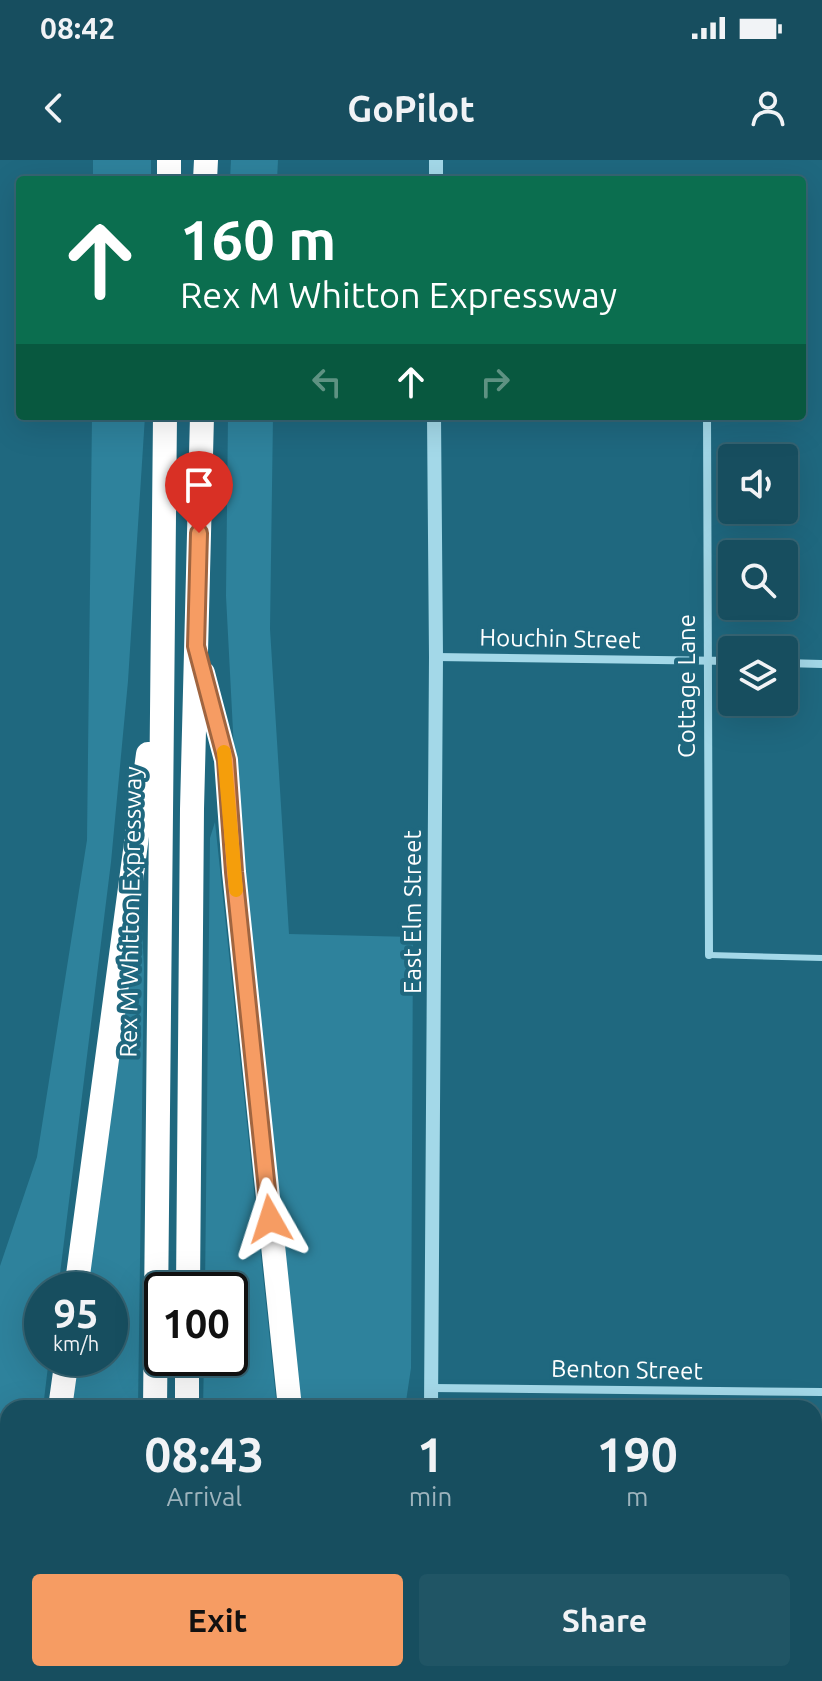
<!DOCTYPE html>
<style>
:root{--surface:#174e5f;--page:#205565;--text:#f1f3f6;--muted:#9eb4bd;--line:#366574;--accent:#f69c63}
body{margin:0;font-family:Ubuntu,sans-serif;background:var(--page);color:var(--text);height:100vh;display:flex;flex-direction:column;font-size:30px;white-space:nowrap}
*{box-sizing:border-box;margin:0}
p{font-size:26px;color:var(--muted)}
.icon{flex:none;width:44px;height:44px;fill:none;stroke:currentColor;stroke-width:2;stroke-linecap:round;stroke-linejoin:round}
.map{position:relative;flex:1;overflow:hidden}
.details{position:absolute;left:0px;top:1240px;width:822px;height:282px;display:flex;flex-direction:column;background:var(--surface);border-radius:24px 24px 0 0;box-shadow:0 8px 32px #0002,0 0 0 2px var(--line)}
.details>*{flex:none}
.top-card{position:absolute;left:16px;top:16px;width:790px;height:244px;border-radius:8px;box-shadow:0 8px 32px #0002,0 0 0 2px var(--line);background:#0b6e4f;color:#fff;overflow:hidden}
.buttons{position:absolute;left:718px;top:284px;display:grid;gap:16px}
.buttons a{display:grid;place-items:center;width:80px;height:80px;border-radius:8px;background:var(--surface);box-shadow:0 8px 32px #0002,0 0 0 2px var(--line);font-size:40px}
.speed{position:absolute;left:24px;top:1112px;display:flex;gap:16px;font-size:40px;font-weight:700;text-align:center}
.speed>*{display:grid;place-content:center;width:104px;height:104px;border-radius:50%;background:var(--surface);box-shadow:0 8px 32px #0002,0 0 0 2px var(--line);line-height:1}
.speed small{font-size:20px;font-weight:400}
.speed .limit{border:4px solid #111;border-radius:12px;background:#fff;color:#111}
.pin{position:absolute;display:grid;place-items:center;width:68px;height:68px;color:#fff;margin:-82px -34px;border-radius:50% 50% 50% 0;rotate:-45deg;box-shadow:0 0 8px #0007}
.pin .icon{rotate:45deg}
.me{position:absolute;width:88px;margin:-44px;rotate:354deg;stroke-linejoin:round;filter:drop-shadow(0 0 6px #0008)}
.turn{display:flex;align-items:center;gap:28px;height:168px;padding:0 32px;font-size:36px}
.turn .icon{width:104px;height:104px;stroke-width:2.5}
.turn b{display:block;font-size:56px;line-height:68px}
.lanes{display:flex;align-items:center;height:76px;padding:0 32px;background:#0003;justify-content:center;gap:40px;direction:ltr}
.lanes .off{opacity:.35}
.eta{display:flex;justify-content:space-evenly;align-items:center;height:136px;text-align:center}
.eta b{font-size:48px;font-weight:700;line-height:56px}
.primary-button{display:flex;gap:16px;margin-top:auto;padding:16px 32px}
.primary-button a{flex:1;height:92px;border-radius:8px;background:var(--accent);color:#111;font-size:32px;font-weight:700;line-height:92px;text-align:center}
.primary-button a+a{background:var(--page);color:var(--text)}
.status{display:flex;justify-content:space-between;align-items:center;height:56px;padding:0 40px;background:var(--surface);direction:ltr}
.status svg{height:22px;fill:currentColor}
header{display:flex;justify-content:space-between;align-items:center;height:104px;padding:0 32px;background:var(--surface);font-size:36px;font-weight:700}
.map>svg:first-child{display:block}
.green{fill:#2e829c}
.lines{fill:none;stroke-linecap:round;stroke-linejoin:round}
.service{stroke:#a3d8e8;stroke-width:6}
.minor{stroke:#a3d8e8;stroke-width:8}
.tertiary{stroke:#a3d8e8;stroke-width:14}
.secondary{stroke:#ceecf6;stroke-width:16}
.motorway{stroke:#fff;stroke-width:24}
.route-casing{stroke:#a06540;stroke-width:20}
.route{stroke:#f69c63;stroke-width:14}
.slow{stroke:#f59e0b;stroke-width:14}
.labels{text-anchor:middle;stroke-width:8;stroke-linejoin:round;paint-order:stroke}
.street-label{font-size:24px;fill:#fff;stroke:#1f687f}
</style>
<div class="status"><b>08:42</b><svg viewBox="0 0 49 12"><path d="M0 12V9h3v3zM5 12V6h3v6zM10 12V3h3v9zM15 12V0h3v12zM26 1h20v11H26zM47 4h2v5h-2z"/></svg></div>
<header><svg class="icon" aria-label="back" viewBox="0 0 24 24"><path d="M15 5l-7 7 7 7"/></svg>GoPilot<svg class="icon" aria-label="person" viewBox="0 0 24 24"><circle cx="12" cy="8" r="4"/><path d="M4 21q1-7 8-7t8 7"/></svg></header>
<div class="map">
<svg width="822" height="1521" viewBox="0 0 822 1521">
<rect width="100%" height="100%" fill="#1f687f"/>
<g class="green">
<rect x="93" y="0" width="58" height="20"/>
<polygon points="231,0 278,0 277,20 230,20"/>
<polygon points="92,256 145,256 128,521 111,702 58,1130 42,1130 42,1198 49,1198 43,1248 8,1248 8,1476 0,1486 0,1106 37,997 87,680"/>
<polygon points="228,256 273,256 270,469 289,774 413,777 411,1208 405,1248 297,1248 237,648 226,436"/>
<polygon points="215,662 277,1248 203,1248 204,1198 230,1198 230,1130 205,1130 210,678"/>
<polygon points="139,713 144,807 138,1248 69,1248 75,1198 110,1198 110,1130 84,1130"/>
</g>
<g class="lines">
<polyline class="service" points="709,795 822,798"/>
<g class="minor">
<polyline points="693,256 707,257"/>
<polyline points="707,256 709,795"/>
<polyline points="436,497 732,501"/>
<polyline points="784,503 822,504"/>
<polyline points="432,1228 822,1232"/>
</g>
<g class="tertiary">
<polyline points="436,20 436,0"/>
<polyline points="431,1248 436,497 434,256"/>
<polyline points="421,1521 421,1514"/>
</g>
<g class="secondary">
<polyline points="814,1488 822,1485"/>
<polyline points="813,1514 822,1515"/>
<polyline points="429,1521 580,1514"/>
</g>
<g class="motorway">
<polyline points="169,20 169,0"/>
<polyline points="205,20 206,0"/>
<polyline points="203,513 226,600 234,712 290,1248"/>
<polyline points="76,1130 148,594"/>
<polyline points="188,1130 192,649 202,256"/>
<polyline points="60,1248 67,1198"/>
<polyline points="155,1248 165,256"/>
<polyline points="187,1248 187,1198"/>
<polyline points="317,1514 318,1521"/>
<polyline points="12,1521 15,1514"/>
<polyline points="152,1521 152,1514"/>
<polyline points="185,1521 185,1514"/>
</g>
</g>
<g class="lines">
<g class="route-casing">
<polyline id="route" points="199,373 196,486 226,600 234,712 270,1059"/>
</g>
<use href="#route" class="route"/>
<polyline class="slow" points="224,592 236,730"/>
</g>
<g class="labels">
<g class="street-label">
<text transform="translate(560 479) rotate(1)" y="8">Houchin Street</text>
<text transform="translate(687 526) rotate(-90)" y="8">Cottage Lane</text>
<text transform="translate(131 752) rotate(-89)" y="8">Rex M Whitton Expressway</text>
<text transform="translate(413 752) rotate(-90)" y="8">East Elm Street</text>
<text transform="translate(627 1210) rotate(1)" y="8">Benton Street</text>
</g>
</g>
</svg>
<div class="buttons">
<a><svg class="icon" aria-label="sound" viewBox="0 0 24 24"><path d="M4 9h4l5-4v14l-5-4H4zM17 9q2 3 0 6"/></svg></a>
<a><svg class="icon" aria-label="search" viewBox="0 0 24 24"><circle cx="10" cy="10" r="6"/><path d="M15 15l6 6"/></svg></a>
<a><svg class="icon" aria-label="layers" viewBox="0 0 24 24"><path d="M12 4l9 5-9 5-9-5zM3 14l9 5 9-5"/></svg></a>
</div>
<div class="speed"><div>95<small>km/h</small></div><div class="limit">100</div></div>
<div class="pin" style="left:199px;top:373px;background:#d93025"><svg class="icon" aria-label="arrive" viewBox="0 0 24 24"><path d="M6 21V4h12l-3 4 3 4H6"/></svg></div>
<svg class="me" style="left:270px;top:1059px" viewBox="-20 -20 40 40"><path d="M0-17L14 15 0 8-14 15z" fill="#f69c63" stroke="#fff" stroke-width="4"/></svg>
<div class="top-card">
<div class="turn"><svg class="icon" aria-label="ahead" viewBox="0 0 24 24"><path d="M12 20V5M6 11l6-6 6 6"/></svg><div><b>160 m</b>Rex M Whitton Expressway</div></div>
<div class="lanes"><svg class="icon off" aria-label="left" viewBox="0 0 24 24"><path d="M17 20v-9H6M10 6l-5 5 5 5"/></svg><svg class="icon" aria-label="ahead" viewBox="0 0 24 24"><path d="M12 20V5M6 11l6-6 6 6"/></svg><svg class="icon off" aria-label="right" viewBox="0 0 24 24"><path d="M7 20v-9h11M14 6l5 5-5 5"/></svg></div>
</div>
<section class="details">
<div class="eta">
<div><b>08:43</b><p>Arrival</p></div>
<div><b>1</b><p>min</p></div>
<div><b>190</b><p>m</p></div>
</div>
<div class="primary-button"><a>Exit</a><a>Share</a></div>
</section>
</div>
